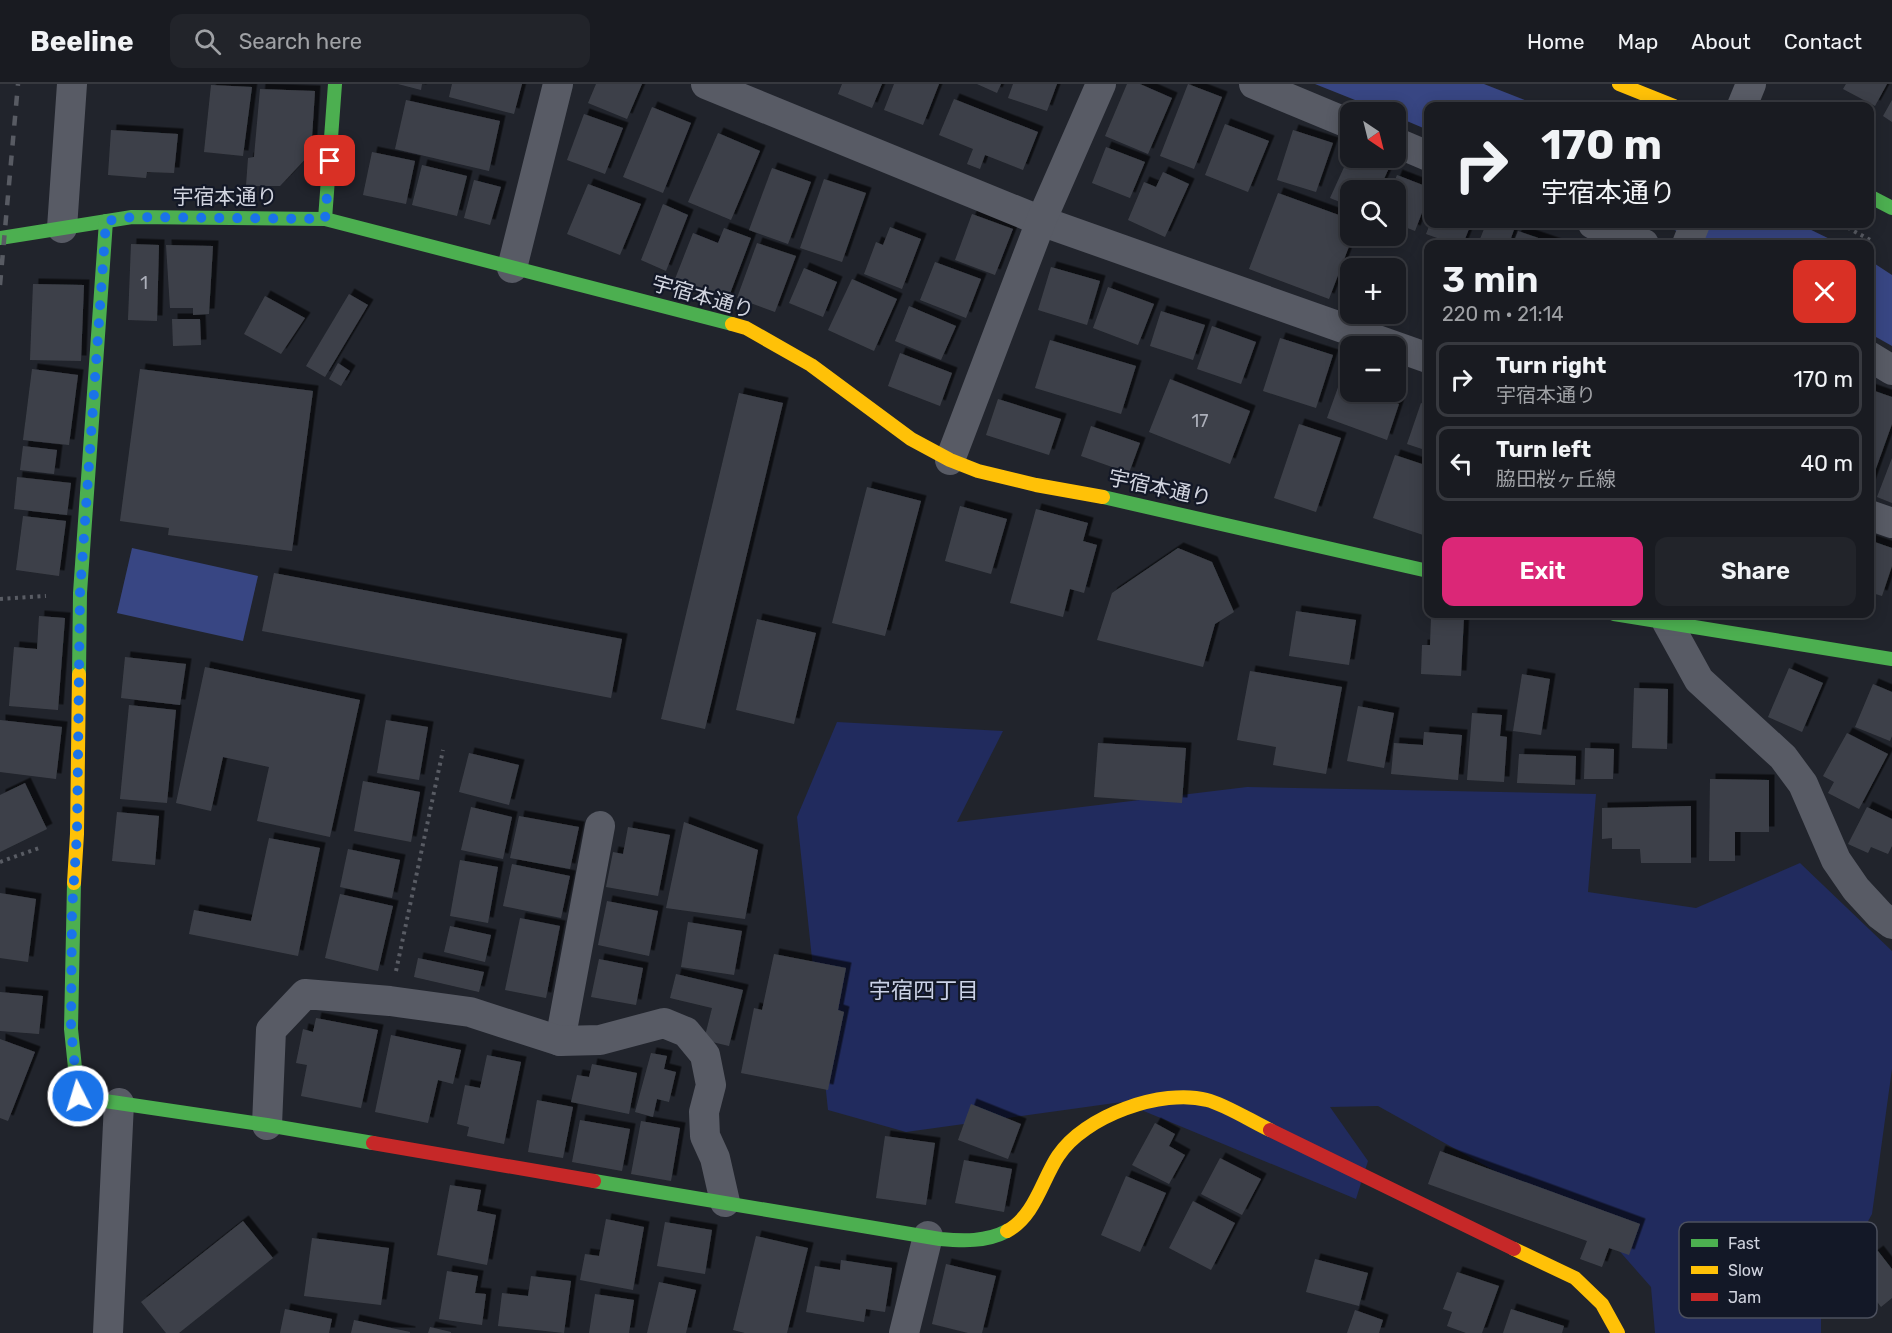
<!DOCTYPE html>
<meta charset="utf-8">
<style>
:root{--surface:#191b21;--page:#22242a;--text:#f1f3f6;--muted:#9fa1a5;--line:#37393f;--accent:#db2777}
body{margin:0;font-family:Rubik,"Noto Sans JP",sans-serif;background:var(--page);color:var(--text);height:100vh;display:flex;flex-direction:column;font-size:22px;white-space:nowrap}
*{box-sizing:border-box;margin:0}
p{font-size:20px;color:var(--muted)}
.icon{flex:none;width:33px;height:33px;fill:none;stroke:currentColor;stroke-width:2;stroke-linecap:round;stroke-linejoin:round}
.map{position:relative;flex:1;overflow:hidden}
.details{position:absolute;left:1424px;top:156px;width:450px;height:378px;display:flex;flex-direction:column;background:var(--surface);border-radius:12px;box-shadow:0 3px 15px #0003,0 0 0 2px var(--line)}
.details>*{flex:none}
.top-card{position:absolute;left:1424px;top:18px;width:450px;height:126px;border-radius:12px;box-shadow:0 3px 15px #0003,0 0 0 2px var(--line);background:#191b21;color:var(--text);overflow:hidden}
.needle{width:39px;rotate:145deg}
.tools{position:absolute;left:1340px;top:18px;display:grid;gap:12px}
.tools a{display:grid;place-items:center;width:66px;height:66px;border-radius:12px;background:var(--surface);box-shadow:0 3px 15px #0003,0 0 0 2px var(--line);font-size:30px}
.pin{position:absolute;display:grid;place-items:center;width:51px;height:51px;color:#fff;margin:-26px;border-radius:12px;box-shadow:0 3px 9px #0006}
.me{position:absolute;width:66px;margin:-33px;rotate:355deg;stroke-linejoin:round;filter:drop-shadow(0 0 4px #0008)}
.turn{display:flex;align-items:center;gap:21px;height:126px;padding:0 18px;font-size:27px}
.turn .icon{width:78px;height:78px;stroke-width:2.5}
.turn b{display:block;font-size:42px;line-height:51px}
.round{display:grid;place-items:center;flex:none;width:63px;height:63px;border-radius:12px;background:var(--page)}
.headline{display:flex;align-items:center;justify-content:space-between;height:102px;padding:0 18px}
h1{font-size:36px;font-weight:600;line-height:45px}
.cta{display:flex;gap:12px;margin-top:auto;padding:12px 18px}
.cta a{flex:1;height:69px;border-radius:12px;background:var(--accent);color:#fff;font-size:24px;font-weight:600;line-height:69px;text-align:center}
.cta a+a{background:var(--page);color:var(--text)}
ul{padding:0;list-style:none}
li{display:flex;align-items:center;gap:18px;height:75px;margin:0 12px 9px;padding:0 6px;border:3px solid var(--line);border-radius:12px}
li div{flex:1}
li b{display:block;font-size:22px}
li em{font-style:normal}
header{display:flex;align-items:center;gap:36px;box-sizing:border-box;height:84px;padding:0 30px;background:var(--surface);border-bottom:2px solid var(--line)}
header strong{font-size:28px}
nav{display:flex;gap:33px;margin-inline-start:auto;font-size:21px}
.search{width:420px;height:54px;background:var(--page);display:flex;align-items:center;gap:15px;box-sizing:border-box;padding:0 21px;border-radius:12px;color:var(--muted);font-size:22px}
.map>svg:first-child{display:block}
.green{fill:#212b5e}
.water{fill:#384683}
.building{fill:#3e4149;filter:url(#shadow)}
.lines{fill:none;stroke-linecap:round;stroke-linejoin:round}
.path{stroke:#595c64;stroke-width:4;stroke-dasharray:3 4.5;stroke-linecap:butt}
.street{stroke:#585b65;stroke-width:30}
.fast{stroke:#4caf50;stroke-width:14}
.slow{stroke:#ffc107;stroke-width:14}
.jam{stroke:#c62828;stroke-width:14}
.rail{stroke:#585b63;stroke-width:4.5;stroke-dasharray:10 10;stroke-linecap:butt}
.route{stroke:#1a73e8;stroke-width:10;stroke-dasharray:0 18}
.labels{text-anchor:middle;stroke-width:4.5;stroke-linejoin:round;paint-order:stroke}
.number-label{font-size:18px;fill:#acafba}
.street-label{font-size:21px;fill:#d1d4df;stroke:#131827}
.neighbourhood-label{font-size:22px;fill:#cbd2e7;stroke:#131827}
.key{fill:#131827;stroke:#4c505e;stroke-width:1.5}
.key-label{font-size:16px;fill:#d1d4df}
</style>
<header>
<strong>Beeline</strong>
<div class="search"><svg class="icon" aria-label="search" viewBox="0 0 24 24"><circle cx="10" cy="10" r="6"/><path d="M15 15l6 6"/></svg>Search here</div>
<nav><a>Home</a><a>Map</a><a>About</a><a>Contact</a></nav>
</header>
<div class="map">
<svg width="1892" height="1249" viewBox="0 0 1892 1249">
<defs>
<filter id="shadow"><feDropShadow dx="5.5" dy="-5.5" stdDeviation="0" flood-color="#0009"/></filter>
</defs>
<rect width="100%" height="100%" fill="#21242c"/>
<polygon class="green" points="837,638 1003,647 957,738 1247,703 1596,710 1588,808 1696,824 1800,779 1892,867 1892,985 1872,1130 1821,1224 1821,1249 1655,1249 1651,1203 1601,1146 1378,1022 1330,1023 1368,1077 1356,1115 1122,1018 906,1048 828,1026 797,733"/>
<g class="water">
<polygon points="1315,0 1484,0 1540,22 1428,22 1428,46 1395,32 1395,28 1385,28"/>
<polygon points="1659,140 1799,140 1840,160 1710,160"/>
<polygon points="1869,176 1892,191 1892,262 1869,249"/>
<polygon points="132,464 258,492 243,557 117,529"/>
</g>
<g class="building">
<polygon points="398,0 422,0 421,6"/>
<polygon points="452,0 522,0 514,30 449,13"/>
<polygon points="596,0 642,0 627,35 588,19"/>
<polygon points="842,0 882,0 872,24 838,10"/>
<polygon points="894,0 939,0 923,41 884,26"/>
<polygon points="977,0 1001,0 997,9"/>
<polygon points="1013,0 1057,0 1047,27 1008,14"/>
<polygon points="1127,0 1140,0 1172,14 1148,70 1105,52"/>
<polygon points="1188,0 1222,13 1194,85 1160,72"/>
<polygon points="1846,0 1887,0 1875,22 1843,5"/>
<polygon points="211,1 252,3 243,72 204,68"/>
<polygon points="260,5 315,7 311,69 280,102 246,102 248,74 254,73"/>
<polygon points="954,15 1038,48 1023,86 985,71 980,85 967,80 973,65 939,51"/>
<polygon points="406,16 500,37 489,87 395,65"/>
<polygon points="1892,16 1892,38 1883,32"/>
<polygon points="652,23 691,39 663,109 623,93"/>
<polygon points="584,30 623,44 605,90 567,76"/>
<polygon points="1225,40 1269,57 1248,108 1205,91"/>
<polygon points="111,46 178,50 174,89 147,88 146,94 108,91"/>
<polygon points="1293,46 1333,59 1316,108 1277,96"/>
<polygon points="718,49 760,67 731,136 688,118"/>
<polygon points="1106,63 1145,78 1130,114 1092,99"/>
<polygon points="372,68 415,77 406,120 363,111"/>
<polygon points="1350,70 1350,74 1365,74 1389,84 1379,106 1350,106 1350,122 1330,114"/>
<polygon points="422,81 467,92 457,132 412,121"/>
<polygon points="772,84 811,98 788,160 749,146"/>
<polygon points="1163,88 1189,100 1165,153 1128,136 1144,98 1156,103"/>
<polygon points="1397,91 1428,103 1428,113 1415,147 1395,139 1395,106 1391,106"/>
<polygon points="824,95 866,109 842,178 800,164"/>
<polygon points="474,96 501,103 490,141 464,134"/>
<polygon points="588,100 641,120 620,171 567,150"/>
<polygon points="1278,109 1350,135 1350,152 1353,152 1329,215 1249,185"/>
<polygon points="663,120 688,131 666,187 641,176"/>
<polygon points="972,130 1013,145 995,191 955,176"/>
<polygon points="1430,140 1471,140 1463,160 1454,160 1426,150"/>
<polygon points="1486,140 1516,140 1509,160 1478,160"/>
<polygon points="890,143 921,155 902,205 864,190 876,158 883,161"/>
<polygon points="724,144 751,154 728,215 675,195 693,149 718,159"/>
<polygon points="1518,147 1556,160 1513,160"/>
<polygon points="757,159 796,172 775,228 737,214"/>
<polygon points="131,160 159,161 157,237 128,236"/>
<polygon points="166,161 213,162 209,230 193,231 193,224 170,224"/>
<polygon points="935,178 981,195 966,234 920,216"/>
<polygon points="1051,183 1100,197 1087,241 1038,226"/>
<polygon points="804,184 837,198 823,233 789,219"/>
<polygon points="852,195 897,215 874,267 828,246"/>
<polygon points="33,200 84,201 81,277 30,276"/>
<polygon points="1108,203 1154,220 1138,261 1093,244"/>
<polygon points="349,210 368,221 325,293 306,282"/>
<polygon points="265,212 305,234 281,270 244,250"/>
<polygon points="909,222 956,242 941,276 895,257"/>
<polygon points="1161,227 1205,241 1193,276 1150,262"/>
<polygon points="172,235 200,235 201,261 173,262"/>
<polygon points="1212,242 1256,258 1241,300 1197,285"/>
<polygon points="1280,254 1333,271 1316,324 1263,307"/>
<polygon points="1050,256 1136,282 1121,330 1035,304"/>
<polygon points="900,269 952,289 940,322 888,302"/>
<polygon points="1350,270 1350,308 1388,308 1385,315 1399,320 1387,356 1327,334"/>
<polygon points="338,279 350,287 341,302 329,295"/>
<polygon points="32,285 78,291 69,361 23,356"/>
<polygon points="140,285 313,307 292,467 168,451 169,444 120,437"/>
<polygon points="1170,295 1250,327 1230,380 1149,348"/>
<polygon points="1869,305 1892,313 1892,340 1869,404"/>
<polygon points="739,309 783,319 705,645 661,635"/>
<polygon points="998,315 1061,335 1049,371 986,351"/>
<polygon points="1421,319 1428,321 1428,367 1407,360"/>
<polygon points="1299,340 1341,354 1316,428 1274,414"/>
<polygon points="1091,342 1140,359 1129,389 1081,372"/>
<polygon points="23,362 57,366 54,390 20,386"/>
<polygon points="1395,371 1428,382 1428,447 1426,452 1373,434"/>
<polygon points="1892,374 1892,419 1877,413"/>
<polygon points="17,393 71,399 67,431 14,425"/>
<polygon points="867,403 921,417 885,552 832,539"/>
<polygon points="960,422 1007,435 991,490 945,477"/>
<polygon points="1036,425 1088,439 1083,457 1097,461 1084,509 1070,505 1063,533 1010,519"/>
<polygon points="23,432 66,437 59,492 16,486"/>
<polygon points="1869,456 1892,464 1892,482 1882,512 1869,508"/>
<polygon points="1178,464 1212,478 1234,528 1215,540 1203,583 1097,556 1112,509"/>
<polygon points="274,489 622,555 611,614 262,547"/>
<polygon points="1296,527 1356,536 1349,581 1289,572"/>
<polygon points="39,532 65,534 58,626 9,622 14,563 37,565"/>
<polygon points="1431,533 1464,533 1461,592 1421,590 1422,561 1430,561"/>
<polygon points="757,535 816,549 794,640 736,626"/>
<polygon points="125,573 186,580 180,621 121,614"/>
<polygon points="205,583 360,616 330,753 257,737 269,683 223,673 211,727 176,719"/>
<polygon points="1789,584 1823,599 1802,648 1768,633"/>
<polygon points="1250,587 1342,603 1326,690 1273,681 1276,663 1237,656"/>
<polygon points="1522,590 1550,595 1541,651 1513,647"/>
<polygon points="1873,600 1892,608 1892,652 1890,657 1855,643"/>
<polygon points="1634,604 1668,605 1667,665 1632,664"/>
<polygon points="129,621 176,626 167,719 120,715"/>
<polygon points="1358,622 1394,629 1384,684 1347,677"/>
<polygon points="1472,629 1502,631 1500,652 1507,653 1504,698 1467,696"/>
<polygon points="0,636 62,643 56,695 0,688"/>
<polygon points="386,636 428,643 419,696 377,689"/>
<polygon points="1424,648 1462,651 1458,696 1391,690 1394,659 1423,661"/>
<polygon points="1847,649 1888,670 1859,725 1828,709 1834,698 1823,692"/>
<polygon points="1098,659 1186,664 1182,719 1094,713"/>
<polygon points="1585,664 1614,665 1613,695 1584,695"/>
<polygon points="469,669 519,681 509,721 459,708"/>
<polygon points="1519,670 1576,672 1575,701 1517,699"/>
<polygon points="1710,695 1769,696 1769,748 1735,748 1735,777 1709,777"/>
<polygon points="363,697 420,708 411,758 354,747"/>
<polygon points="25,699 47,745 0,768 0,711"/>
<polygon points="1691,722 1691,779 1641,779 1640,765 1612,765 1612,754 1602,755 1602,724"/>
<polygon points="471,723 512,733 503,775 461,766"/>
<polygon points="1867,723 1892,735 1892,762 1888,770 1871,763 1868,769 1848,760"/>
<polygon points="117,728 159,732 155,781 112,777"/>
<polygon points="519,732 579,743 570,785 510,774"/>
<polygon points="684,738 758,766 745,835 666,824"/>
<polygon points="628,743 670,751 658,812 606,803 613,768 623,770"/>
<polygon points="269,754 320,764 298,872 189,850 194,826 251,837"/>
<polygon points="348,765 400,776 392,814 340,803"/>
<polygon points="460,776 498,783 488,839 450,832"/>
<polygon points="512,780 570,792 561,834 503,822"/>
<polygon points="0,809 36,815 28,878 0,874"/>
<polygon points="340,810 393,822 378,887 325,874"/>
<polygon points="607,817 658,827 649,872 598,861"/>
<polygon points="520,834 560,842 546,914 505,906"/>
<polygon points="688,838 742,847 734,891 681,883"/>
<polygon points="450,842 491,851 485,878 444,868"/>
<polygon points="774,870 846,884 838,926 844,928 828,1006 741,989 754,924 762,926"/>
<polygon points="418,874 484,888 479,908 414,893"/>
<polygon points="599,875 643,884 636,921 591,913"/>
<polygon points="676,890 743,906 729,962 704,956 712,924 670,914"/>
<polygon points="0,908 43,912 39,950 0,947"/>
<polygon points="316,934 378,946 361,1024 301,1012 307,981 296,979 303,945 313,948"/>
<polygon points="391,951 461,966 453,1000 438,996 428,1039 375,1028"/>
<polygon points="0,955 35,968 8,1037 0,1034"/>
<polygon points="651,969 667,972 664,985 676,988 669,1018 657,1015 653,1033 635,1028"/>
<polygon points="487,971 521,978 504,1060 467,1052 469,1043 457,1040 465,1001 480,1004"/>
<polygon points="592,980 637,989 629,1030 571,1018 577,991 589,993"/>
<polygon points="537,1016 573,1023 563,1074 528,1068"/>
<polygon points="971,1020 1021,1040 1008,1075 958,1056"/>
<polygon points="580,1036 630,1045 622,1087 572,1078"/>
<polygon points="641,1037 680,1044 671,1097 631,1090"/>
<polygon points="1155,1039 1175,1050 1169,1062 1185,1071 1169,1100 1132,1081"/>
<polygon points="885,1052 935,1059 926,1121 876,1114"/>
<polygon points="1440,1067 1640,1140 1629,1171 1609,1164 1602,1183 1580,1175 1587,1157 1428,1100"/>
<polygon points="1220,1074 1261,1095 1242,1131 1201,1110"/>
<polygon points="964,1076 1012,1085 1004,1128 955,1119"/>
<polygon points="1126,1092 1166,1109 1140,1168 1101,1151"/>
<polygon points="450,1101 481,1106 477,1127 496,1131 487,1181 437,1171"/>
<polygon points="1193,1117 1235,1139 1211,1186 1169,1164"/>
<polygon points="606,1135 644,1143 633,1206 580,1196 585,1170 599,1172"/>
<polygon points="243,1137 273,1174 179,1249 166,1249 141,1218"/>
<polygon points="665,1138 712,1146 705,1190 657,1182"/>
<polygon points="756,1152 808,1164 787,1249 745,1249 733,1246"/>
<polygon points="312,1154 389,1164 381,1221 304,1212"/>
<polygon points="1878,1167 1892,1185 1892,1214 1881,1223 1853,1186"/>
<polygon points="1315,1175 1368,1189 1359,1222 1306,1208"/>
<polygon points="841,1176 892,1184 885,1228 866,1225 864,1238 806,1228 815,1182 840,1186"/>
<polygon points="946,1180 996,1192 982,1249 968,1249 932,1240"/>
<polygon points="447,1187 478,1192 475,1209 486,1210 482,1241 439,1235"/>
<polygon points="1457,1188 1499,1202 1482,1249 1466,1249 1447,1242 1452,1228 1443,1225"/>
<polygon points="531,1192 571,1197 564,1249 498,1242 502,1209 528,1212"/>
<polygon points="659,1198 696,1206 686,1249 647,1249"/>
<polygon points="595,1210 634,1216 629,1249 589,1249"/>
<polygon points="285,1225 332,1235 329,1249 280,1249"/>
<polygon points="1511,1225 1564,1242 1562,1249 1503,1249"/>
<polygon points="1355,1226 1383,1236 1379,1249 1347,1249"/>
<polygon points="354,1236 410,1248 410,1249 351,1249"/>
<polygon points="430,1243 451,1248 451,1249 428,1249"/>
</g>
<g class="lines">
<g class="path">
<polyline points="1841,140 1872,157"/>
<polyline points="0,515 46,512"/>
<polyline points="0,778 42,763"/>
<polyline points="396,887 443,666"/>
</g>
<g class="street">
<polyline points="706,0 1041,137 1428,274"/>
<polyline points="1254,0 1350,40"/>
<polyline points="1742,22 1751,0"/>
<polyline points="1395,58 1428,72"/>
<polyline points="1593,140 1644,160"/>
<polyline points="62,144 72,0"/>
<polyline points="1687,160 1695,140"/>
<polyline points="512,184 558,0"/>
<polyline points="1869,272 1892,286"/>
<polyline points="950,376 1041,137 1101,0"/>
<polyline points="1869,431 1892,439"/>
<polyline points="1667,538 1699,596 1783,673 1803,700 1836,776 1856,805 1880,831 1892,840"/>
<polyline points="560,957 600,742"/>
<polyline points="267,1041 271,946 305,910 390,917 470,928 560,957 600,956 664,939 686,948 705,971 711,1001 704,1028 705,1052 715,1074 725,1118"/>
<polyline points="108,1249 119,1019"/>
<polyline points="904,1249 928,1152"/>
</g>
<g class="fast">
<polyline points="1869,112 1892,124"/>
<polyline points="325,135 335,0"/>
<polyline points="0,154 132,133 325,135 732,240"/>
<polyline points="1103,413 1428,487"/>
<polyline points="1614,530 1892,575"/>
<polyline points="79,590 80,509 106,137"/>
<polyline points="74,799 71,945 78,1013 267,1041 373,1059"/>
<path d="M594,1097L940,1155C963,1157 986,1158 1007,1147"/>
</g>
<g class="slow">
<polyline points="1619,0 1674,22"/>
<polyline points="732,240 746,244 811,281 911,355 950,376 978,387 1036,401 1103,413"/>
<polyline points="74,799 77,750 79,590"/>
<path d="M1007,1147C1035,1132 1042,1096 1058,1072C1084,1032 1162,1004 1207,1016C1224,1020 1253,1038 1270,1046"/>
<polyline points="1514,1165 1575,1194 1602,1220 1618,1249"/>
</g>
<g class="jam">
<polyline points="1270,1046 1514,1165"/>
<polyline points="373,1059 594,1097"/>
</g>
<polyline class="rail" points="0,201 18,0"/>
</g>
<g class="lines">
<polyline class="route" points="78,1012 71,945 72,826 77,750 80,509 106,137 132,133 325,135 330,77"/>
</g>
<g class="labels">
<g class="number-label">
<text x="144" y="205">1</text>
<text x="1200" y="343">17</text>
</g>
<g class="street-label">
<text x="225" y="120">宇宿本通り</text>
<text transform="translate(703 213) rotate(16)" y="7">宇宿本通り</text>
<text transform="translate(1160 404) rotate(12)" y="7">宇宿本通り</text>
</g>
<g class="neighbourhood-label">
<text x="924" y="914">宇宿四丁目</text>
</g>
</g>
<rect x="1679" y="1138" width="198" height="96" rx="9" class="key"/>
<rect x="1691" y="1155" width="27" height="8" fill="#4caf50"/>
<rect x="1691" y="1182" width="27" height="8" fill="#ffc107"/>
<rect x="1691" y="1209" width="27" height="8" fill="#c62828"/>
<g class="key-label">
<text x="1728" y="1165">Fast</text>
<text x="1728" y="1192">Slow</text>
<text x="1728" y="1219">Jam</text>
</g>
</svg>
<div class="tools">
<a><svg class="needle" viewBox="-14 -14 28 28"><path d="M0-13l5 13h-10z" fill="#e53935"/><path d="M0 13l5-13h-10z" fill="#9fa1a5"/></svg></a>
<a><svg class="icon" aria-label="search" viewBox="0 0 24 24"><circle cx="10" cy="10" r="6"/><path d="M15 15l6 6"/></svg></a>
<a>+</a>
<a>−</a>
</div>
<div class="pin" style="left:330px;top:77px;background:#d93025"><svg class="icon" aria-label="arrive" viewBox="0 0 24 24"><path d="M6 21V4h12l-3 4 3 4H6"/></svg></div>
<svg class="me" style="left:78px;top:1012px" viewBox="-20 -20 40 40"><circle r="17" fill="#1a73e8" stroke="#fff" stroke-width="3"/><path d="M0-11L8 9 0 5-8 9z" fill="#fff"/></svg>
<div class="top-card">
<div class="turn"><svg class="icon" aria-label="right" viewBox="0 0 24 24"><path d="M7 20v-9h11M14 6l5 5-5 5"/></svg><div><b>170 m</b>宇宿本通り</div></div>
</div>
<section class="details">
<div class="headline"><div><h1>3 min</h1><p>220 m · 21:14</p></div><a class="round" style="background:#d93025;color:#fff"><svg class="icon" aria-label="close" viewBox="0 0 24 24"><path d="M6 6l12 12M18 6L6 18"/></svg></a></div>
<ul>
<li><svg class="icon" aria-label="right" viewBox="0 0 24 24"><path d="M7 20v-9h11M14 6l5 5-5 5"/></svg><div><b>Turn right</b><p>宇宿本通り</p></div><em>170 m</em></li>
<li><svg class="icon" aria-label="left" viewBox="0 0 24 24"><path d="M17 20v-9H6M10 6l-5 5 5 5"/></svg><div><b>Turn left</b><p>脇田桜ヶ丘線</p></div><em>40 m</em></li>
</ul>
<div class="cta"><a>Exit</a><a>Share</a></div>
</section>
</div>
